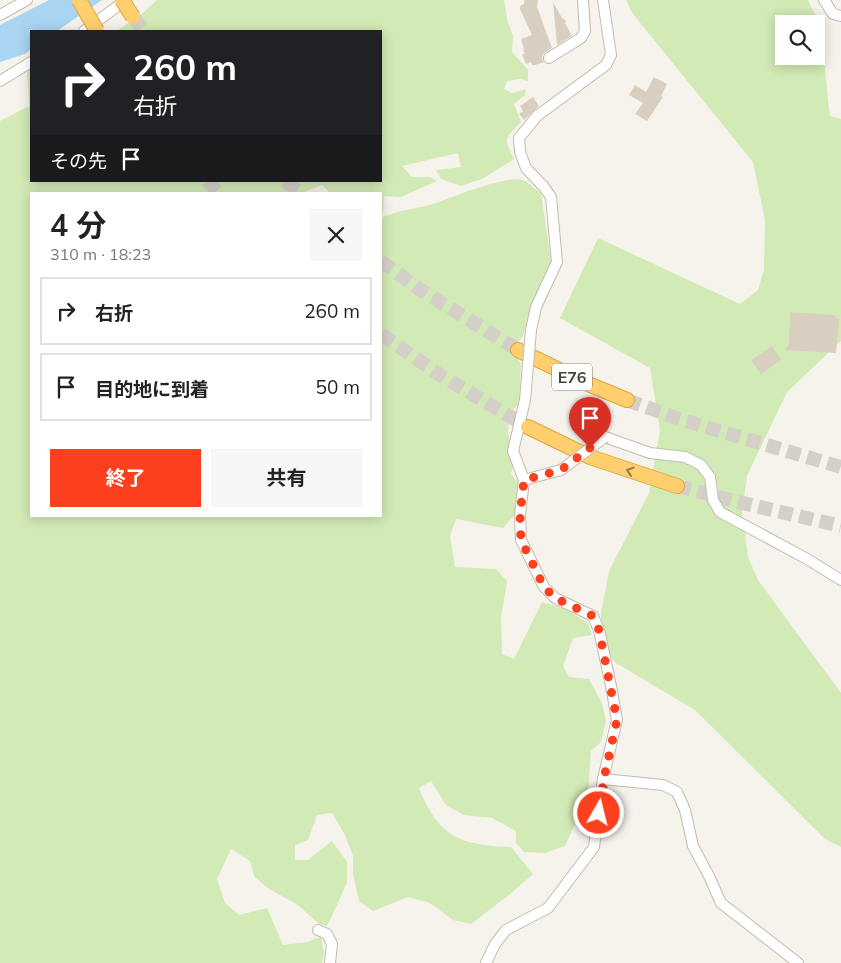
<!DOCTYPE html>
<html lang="ja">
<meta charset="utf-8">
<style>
:root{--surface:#fff;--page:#f6f6f6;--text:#222;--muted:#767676;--line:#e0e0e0;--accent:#fc3f1d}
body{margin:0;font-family:Mulish,"Noto Sans JP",sans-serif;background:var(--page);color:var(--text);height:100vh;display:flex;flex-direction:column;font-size:19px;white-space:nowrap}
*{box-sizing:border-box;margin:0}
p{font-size:16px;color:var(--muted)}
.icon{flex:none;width:28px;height:28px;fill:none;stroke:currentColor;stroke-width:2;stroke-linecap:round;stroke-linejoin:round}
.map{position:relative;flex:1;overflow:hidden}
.panel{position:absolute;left:30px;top:192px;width:352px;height:325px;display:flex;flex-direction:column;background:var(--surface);border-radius:0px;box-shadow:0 2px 12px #0003}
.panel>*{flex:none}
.hud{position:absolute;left:30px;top:30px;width:352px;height:152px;border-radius:0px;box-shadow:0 2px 12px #0003;background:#202124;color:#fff;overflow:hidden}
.controls{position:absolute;left:775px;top:15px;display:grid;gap:10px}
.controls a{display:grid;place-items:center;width:50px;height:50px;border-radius:0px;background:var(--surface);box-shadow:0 2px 12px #0003;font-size:25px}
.pin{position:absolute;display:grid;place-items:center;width:42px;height:42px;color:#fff;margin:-51px -21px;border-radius:50% 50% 50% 0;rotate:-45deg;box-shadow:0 0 5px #0007}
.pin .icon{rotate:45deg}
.me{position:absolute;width:55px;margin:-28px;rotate:8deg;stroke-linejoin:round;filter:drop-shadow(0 0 4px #0008)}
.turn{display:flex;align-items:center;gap:18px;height:105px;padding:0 20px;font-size:22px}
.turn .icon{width:65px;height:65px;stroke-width:2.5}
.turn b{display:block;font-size:35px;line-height:42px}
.then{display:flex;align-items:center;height:48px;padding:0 20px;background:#0003;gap:10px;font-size:19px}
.round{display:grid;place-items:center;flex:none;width:52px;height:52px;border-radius:0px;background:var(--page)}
.overview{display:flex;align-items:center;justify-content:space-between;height:85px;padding:0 20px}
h1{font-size:30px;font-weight:700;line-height:38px}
.action{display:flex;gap:10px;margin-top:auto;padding:10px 20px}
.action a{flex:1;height:58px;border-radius:0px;background:var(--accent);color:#fff;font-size:20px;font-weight:700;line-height:58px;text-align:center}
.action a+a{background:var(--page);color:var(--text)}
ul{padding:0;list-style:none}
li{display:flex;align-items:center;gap:15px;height:68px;margin:0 10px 8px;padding:0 10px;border:2px solid var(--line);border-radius:0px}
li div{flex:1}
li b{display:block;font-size:19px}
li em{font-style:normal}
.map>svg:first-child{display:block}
.green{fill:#d2eab5;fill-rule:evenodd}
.water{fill:#a9d4f2}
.building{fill:#d8cfc1}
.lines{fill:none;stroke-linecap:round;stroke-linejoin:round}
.highway-tunnel{stroke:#d4d0c8;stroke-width:14;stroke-dasharray:14 7;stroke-linecap:butt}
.minor-casing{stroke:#c2bbae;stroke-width:12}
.highway-casing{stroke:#e0a43c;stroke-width:16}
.minor{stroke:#fff;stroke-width:10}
.highway{stroke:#ffcf6e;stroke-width:14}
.minor-bridge-casing{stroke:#c2bbae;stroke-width:12;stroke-linecap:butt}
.highway-bridge-casing{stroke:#e0a43c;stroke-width:16;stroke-linecap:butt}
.minor-bridge{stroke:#fff;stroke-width:10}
.highway-bridge{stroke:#ffcf6e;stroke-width:14}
.oneway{stroke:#937c4e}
.route{stroke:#fc3f1d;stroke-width:9;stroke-dasharray:0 16.2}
.labels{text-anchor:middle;stroke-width:4.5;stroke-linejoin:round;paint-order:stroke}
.shield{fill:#fff;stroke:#817c74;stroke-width:1}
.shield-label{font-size:16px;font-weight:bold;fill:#4b4439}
</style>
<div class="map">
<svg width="841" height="963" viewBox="0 0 841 963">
<rect width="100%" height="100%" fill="#f6f3ec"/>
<g class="green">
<path d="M157,0H504L507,19L513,36L512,52L528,70V81L520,79L507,81L504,89L512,93L526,89L525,95L514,104L521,122C504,139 504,138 514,159L482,179L461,186L441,179L436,170L461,167L458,153L402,166L412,177H430L437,181L401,197L384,196L383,212L381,213V194H331L322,185L299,194H31V516H381V218C397,210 416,209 433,204C451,198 505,175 522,180C528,182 535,189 541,193L551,261L531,305L523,336L516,345L514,355L521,363L519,404L509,413L508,433L514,462L511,474L520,485L514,516L503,528L456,519L450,536L455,567L496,569L507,581L501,618L502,654L514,659L542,602L565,609L588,623L592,635L573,638L563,666L569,677L589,679L602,703L606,721L601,742L591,751L588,795L565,846L545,853L524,852L516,843V831L492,818L464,815L446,805L431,781L419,788C439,837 459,845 511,847L533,874L510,894L471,924L453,920L430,903L408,897L373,911L359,901L353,874V856L345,835L332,813L317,815L308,840L295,845V860H308L332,841L347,862V883L327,926L319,924L298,905L266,887L254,876L250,861L231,849L217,879L225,903L239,915L267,908L283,945L307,942L321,937L324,953L322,963H0V121L29,106L27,70L31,68V181H381V31H117L145,11Z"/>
<path d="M626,0H808L820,24L830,116L841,119V341L787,392L747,476L742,512L748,557L758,580L841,693V847L825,839L695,710L616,663L601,646V613L609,571L649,493L660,430L650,368L560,318L598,238L740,304L758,290L764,270L765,220L753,162L633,14ZM784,24H816V56H784Z"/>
</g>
<polygon class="water" points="49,0 102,0 57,31 31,31 31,49 25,54 0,62 0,25"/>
<g class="building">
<polygon points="524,0 538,0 537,7 552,48 543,54 542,58 544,62 535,65 532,65 531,62 526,64 522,54 525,54 523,50 524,49 521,39 532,35 520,9 520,6 524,4"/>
<polygon points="553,2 562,18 566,21 565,23 572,36 557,45"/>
<polygon points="654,77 667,84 661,96 663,97 647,121 635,114 643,103 629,95 635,85 646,92"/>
<polygon points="533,97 539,106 524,120 519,114 523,111 520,106"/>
<polygon points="790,312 835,315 836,319 839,319 836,353 784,350 789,345"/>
<polygon points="772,346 781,360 761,374 751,360"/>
</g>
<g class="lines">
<g class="highway-tunnel">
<polyline points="133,17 145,31"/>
<polyline points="207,181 219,194"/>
<polyline points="286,181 300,194"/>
<polyline points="381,261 419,289 518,350"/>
<polyline points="381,334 440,375 528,427"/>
<polyline points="627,400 679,419 841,467"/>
<polyline points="677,486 734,501 841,526"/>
</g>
<g class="minor-casing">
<g id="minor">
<polyline points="824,0 833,14 841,16"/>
<polyline points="0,15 27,0"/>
<polyline points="84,31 126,0"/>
<polyline points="549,58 581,38 585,31 583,0"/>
<polyline points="0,81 31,62"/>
<polyline points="531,330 536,307 557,262 551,197 544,187 526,168 520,152 519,138 537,116 606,65 611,55 603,0"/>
<polyline points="605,437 650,453 685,457 701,465 710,477 713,500 720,512 807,559 841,580"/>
<polyline points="524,480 561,470"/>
<polyline points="603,779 663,785 677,792 685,810 693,846 709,876 721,903 798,963"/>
<polyline points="318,930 327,934 332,944 330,963"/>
<polyline points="486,963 495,944 506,930 548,908 594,847 603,779 617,720 611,686 599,630 593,616 555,598 544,587 521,540 520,515 524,480 513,451 525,400"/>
</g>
</g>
<g class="highway-casing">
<g id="highway">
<polyline points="518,350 588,384 627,400"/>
<polyline points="528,427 590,457 677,486"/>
</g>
</g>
<use href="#minor" class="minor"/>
<use href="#highway" class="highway"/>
<g class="minor-bridge-casing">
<g id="minor-bridge">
<polyline points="525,400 531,330"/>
<polyline points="561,470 605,437"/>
</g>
</g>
<g class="highway-bridge-casing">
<g id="highway-bridge">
<polyline points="79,0 97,31"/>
<polyline points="122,0 133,17"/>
</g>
</g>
<use href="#minor-bridge" class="minor-bridge"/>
<use href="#highway-bridge" class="highway-bridge"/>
</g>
<defs><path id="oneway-chevron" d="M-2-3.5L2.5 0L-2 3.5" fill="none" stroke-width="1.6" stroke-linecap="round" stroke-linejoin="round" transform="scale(1.25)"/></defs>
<use class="oneway" href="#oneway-chevron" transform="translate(630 471) rotate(-162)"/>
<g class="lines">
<polyline class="route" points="590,448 561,470 524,480 520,515 521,540 544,587 555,598 593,616 599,630 617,720 604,778 599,813"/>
</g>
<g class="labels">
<rect class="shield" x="552" y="363.5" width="40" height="27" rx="4"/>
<g class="shield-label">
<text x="572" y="383">E76</text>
</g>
</g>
</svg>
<div class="controls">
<a><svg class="icon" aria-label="search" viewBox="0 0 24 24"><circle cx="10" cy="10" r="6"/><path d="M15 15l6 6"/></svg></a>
</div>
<div class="pin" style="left:590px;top:448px;background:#d93025"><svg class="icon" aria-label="arrive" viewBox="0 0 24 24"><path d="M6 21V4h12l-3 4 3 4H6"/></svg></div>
<svg class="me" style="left:599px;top:813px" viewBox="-20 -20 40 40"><circle r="17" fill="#fc3f1d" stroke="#fff" stroke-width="3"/><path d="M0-11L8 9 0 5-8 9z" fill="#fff"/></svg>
<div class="hud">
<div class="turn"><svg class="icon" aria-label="right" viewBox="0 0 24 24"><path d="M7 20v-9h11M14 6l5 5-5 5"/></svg><div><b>260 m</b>右折</div></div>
<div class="then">その先<svg class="icon" aria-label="arrive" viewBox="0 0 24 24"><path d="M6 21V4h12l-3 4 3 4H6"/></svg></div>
</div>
<section class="panel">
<div class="overview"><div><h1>4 分</h1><p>310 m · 18:23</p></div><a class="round"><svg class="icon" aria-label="close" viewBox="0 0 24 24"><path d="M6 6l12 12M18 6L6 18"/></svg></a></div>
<ul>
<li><svg class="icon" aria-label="right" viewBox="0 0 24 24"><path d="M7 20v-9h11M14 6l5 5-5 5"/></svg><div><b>右折</b></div><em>260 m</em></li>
<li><svg class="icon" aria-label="arrive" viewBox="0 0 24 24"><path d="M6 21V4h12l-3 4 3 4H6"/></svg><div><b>目的地に到着</b></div><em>50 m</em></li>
</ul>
<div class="action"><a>終了</a><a>共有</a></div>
</section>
</div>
